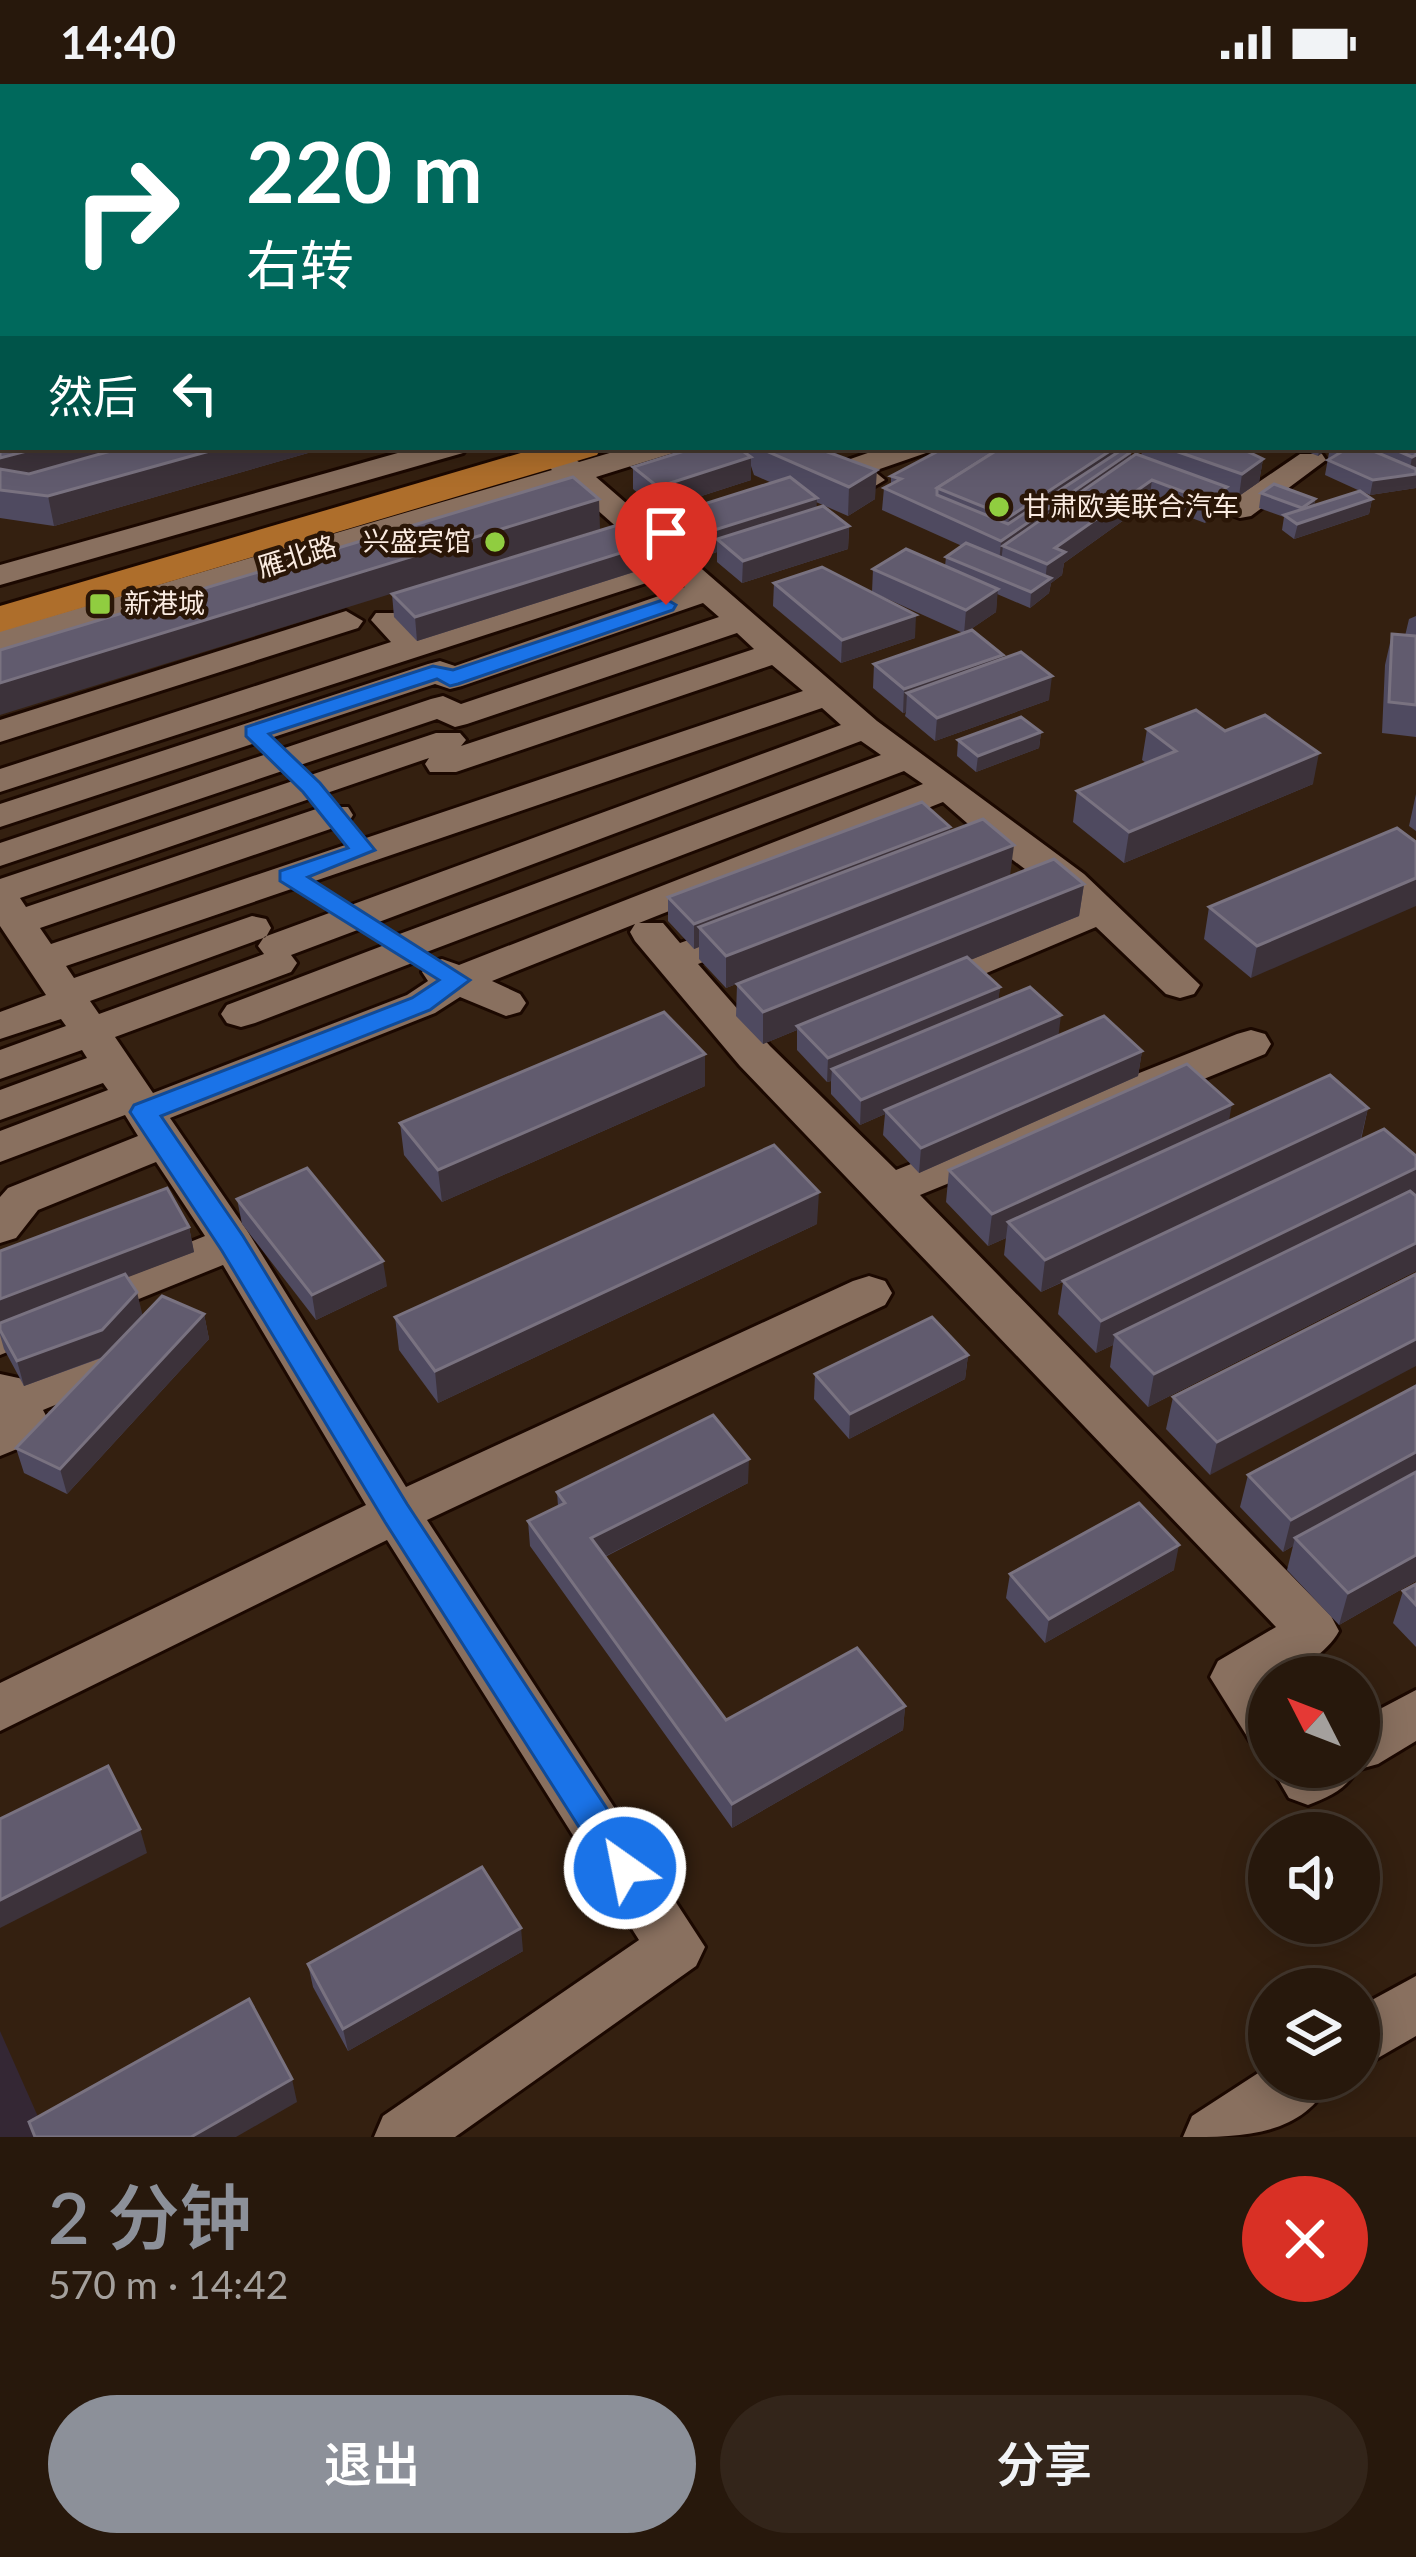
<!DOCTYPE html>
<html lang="zh">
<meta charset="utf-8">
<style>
:root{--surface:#27180c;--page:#33251a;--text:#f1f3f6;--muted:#a4a09d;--line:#43372d;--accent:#8c9099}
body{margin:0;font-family:Lato,"Noto Sans SC",sans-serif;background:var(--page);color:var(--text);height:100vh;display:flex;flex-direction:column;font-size:45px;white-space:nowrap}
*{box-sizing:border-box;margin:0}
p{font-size:39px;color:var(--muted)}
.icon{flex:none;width:66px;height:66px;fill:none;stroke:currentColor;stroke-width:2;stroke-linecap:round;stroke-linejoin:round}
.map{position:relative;height:2053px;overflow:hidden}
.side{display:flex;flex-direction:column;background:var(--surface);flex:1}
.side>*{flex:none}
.guide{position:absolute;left:0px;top:0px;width:1416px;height:366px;box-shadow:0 6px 30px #0003,0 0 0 3px var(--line);background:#00695c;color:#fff;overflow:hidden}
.needle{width:78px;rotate:312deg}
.controls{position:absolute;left:1248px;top:1572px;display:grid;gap:24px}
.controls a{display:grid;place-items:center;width:132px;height:132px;border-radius:50%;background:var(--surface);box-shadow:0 6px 30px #0003,0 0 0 3px var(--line);font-size:60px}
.pin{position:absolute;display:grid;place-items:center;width:102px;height:102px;color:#fff;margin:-123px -51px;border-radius:50% 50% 50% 0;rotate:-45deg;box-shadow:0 0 12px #0007}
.pin .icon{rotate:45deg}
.me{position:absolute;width:132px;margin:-66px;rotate:327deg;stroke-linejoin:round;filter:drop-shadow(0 0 9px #0008)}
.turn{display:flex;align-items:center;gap:42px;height:252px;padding:0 48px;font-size:54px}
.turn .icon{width:156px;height:156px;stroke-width:2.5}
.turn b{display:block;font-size:84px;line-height:102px}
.then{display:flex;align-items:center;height:114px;padding:0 48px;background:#0003;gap:24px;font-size:45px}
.round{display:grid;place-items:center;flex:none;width:126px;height:126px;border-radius:63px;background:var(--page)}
.head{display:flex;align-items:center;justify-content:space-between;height:204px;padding:0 48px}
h1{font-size:72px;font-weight:600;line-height:90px;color:var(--accent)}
.action{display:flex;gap:24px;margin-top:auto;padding:24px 48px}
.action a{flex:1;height:138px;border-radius:72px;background:var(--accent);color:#fff;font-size:48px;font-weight:600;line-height:138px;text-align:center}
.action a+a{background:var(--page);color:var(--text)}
.status{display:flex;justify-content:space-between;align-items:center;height:84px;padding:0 60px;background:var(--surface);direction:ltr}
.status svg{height:33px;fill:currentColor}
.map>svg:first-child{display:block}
.commercial{fill:#342734}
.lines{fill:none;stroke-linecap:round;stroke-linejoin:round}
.minor-casing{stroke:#1b0800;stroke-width:6}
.major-casing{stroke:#1b0800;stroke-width:6}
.minor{fill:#89705f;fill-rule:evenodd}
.major{fill:#ae6e2b;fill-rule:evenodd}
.wall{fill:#4f4a60}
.shaded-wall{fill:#3c323a}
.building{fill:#615b6e;stroke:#797280;stroke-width:3}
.route{fill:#1a73e8;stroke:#114b97;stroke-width:3}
.poi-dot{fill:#90cd40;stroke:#2a1607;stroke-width:4.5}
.labels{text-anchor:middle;stroke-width:9;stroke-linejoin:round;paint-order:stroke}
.far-poi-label{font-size:27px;fill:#faebe1;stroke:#2a1607;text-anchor:start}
.far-street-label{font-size:27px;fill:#faebe1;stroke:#2a1607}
</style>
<div class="status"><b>14:40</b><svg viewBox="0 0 49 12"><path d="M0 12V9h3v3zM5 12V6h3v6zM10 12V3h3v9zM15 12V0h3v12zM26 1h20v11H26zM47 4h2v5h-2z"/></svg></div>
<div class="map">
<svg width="1416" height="2053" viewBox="0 0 1416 2053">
<rect width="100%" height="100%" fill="#342010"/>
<polygon class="commercial" points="0,1947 47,2053 0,2053"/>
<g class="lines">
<g class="minor-casing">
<g id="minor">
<polygon points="389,0 415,0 417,3 391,3"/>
<polygon points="891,0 915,0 889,3"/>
<polygon points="1287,0 1315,0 1317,3 1289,3"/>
<polygon points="1399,0 1416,0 1416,8 1413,3 1397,3"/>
<rect x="1413" y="48" width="3" height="15"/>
<polygon points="0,99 3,100 3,118 0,117"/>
<polygon points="1416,130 1416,146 1413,147 1413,131"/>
<polygon points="419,363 467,363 463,369 0,501 0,481"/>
<path d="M554,363L579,378L630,363H677L673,369L596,393L877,637L1084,790L1200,901L1194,910L1180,914L1166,910L1096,843L939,909L925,913L911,909L905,900L911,891L1075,823L997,764L970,772L957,769L951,761L957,753L975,746L943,718L639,839H663L680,859L750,834L764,837L769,846L764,855L698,880L770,962L896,1086L1237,950L1251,946L1265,950L1271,960L1265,970L920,1111L1331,1532L1339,1547C1328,1568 1293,1593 1269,1593V1664L1250,1657L1210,1593L1218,1577L1276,1543L740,982L635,857L630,848L635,840L492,897L520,910L526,919L520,928L506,932L460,913L435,929L170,1034L248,1148L406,1403L853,1197L869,1192L885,1197L892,1209L885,1221L427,1436L705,1863L696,1882L455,2053H374L383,2032L639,1856L387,1456L0,1647V1599L366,1421L223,1181L0,1271V1235L205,1152L156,1078L38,1126L16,1154L0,1159V1113L8,1104L138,1052L125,1031L0,1078V1047L108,1006L103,999L0,1036V1006L87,974L82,966L0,995V966L66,942L61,935L0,955V928L46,911L0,842V795L436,649H460L466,656L461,662L754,565L737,549L467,640L455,643L437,635L0,782V759L431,615L443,612L461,620L719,533L703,519L462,602L450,605L435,600L0,743V720L428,580L440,577L455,582L685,503L671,491L0,708V685L391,558L371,536L376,529H400L419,549L654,476L569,401L95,544L0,567V547L552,386L539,372ZM772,581L803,607L51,860L40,844L348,739L353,731L348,723H322L26,823L20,814L429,674L425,680L430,688H456ZM822,624L841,641L264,853L258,862L264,870L99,930L90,917L266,853L271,844L266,835L252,832L74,894L66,882ZM861,657L881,671L386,855L382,862L227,921L221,930L227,939L241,943L255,939L420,876L424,869L904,687L923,700L459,881L442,875L428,879L422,888L428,897L407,911L153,1009L115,953L291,888L297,879L291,871Z"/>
<polygon points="885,363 930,363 926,369 874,387 885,396 870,405 836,392 832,386 836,380"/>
<polygon points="1057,363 1100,363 1237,413 1300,370 1322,370 1326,376 1251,432 1240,434 1061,369"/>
<polygon points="346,527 363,537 358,544 0,658 0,636"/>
<path d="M138,1236L154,1241L161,1253C138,1295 85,1308 43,1326L51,1341L44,1354L0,1372V1290L23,1295L99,1263L122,1241Z"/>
<path d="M1416,1606V1657L1378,1680L1356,1686C1346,1706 1328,1713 1308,1721L1289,1714L1271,1683H1359V1636Z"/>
<polygon points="1416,1892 1416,1952 1359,1985 1359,1923"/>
<path d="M1269,1982V1995H1331C1304,2053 1240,2053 1183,2053L1192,2032Z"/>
</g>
</g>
<g class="major-casing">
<g id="major">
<polygon points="1416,85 1416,105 1413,106 1413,86"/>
<polygon points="541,363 602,363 597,371 0,548 0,522"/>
</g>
</g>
<use href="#minor" class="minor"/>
<use href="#major" class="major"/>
</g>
<g class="wall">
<polygon points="424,0 542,0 530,3 429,3"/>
<polygon points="1167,0 1284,0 1290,3 1167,3 1171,2"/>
<polygon points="1416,324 1416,404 1370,411 1361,407 1372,415 1369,430 1294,455 1282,446 1284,433 1259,424 1261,409 1315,415 1314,422 1360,407 1325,391 1330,363 1318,372 1295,363 1413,363"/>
<polygon points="0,351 3,363 329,363 54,442 0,434"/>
<polygon points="741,363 857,363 834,370 875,415 848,432 816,418 816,424 849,442 848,465 742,499 717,478 717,468 708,471 683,449 682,427 772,399 754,391 751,382 751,396 658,426 633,405 633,383 741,366"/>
<polygon points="946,363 1123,363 1123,365 1131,368 1131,374 1141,372 1143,363 1256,363 1246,367 1263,375 1259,398 1239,412 1226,408 1223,426 1205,439 1149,418 1064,479 1062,491 1051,499 1049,509 1030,524 997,510 996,528 965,549 1003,575 1049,616 935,657 905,632 906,628 903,629 873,604 874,580 963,549 872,508 873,485 945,482 946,473 962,462 882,426 884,404 891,400 891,392"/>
<polygon points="656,481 417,557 394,533 392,510"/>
<polygon points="774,499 915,554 841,579 773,522"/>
<polygon points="1416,532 1416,653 1382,649 1385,581 1392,550 1405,552 1409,535"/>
<polygon points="1147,645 1225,647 1313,700 1124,779 1073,738 1077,707 1146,679 1142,676"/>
<polygon points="1041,648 1039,664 976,688 957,672 958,656"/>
<polygon points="1416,710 1416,747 1409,742"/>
<polygon points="950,743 950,748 1010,792 1084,800 1079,832 970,876 1000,903 998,916 1059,952 1142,967 1138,992 919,1089 883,1051 885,1030 860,1041 831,1010 831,997 827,998 797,966 797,946 763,960 736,932 737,900 872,847 726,904 699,875 699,863 694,865 668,837 668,813"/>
<polygon points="1397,744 1251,894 1204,855 1209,823"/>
<polygon points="705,1002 442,1118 404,1071 400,1039"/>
<polygon points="1368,1024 1361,1056 1416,1072 1416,1187 1148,1323 1110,1283 1113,1261 1096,1269 1058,1230 1063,1198 1041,1208 1004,1171 1006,1154 988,1162 946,1118 949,1086 1229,1037"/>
<polygon points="237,1115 387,1202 316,1236 242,1140"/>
<polygon points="817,1140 438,1319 399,1266 395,1233"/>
<polygon points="189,1143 194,1168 127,1193 142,1232 204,1230 209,1255 67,1410 24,1389 16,1364 104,1273 24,1302 4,1265 0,1251 0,1167"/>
<polygon points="1416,1190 1210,1391 1166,1345 1173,1313"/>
<polygon points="968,1271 965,1295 849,1355 814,1315 815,1290"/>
<polygon points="1416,1302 1416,1497 1339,1541 1287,1486 1293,1462 1283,1468 1240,1423 1248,1391"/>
<polygon points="748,1399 605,1473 726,1636 905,1622 903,1646 732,1744 530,1462 528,1437 558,1422 557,1408"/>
<polygon points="1174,1486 1045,1559 1006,1514 1010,1490"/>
<polygon points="1416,1500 1416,1563 1393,1539 1403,1507"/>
<polygon points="523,1867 348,1967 313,1903 308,1880"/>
</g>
<g class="shaded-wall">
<polygon points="23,0 95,0 95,3 9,3"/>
<polygon points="454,0 542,0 530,3 454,3"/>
<polygon points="622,0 697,0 697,2 609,3"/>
<polygon points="1001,0 1099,0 1087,3 988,3"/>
<polygon points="3,4 3,24 0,25 0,5"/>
<polygon points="3,39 3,60 0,60 0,40"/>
<polygon points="0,120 2,120 3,127 3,141 0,142"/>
<polygon points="3,164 3,186 0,186 0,165"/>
<polygon points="3,213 3,235 0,236 0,214"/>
<polygon points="3,259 3,282 0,282 0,260"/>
<polygon points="1416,278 1416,304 1413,305 1413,279"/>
<polygon points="3,305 3,342 0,343 0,313 1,306"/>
<polygon points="42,363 126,363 0,398 0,374"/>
<polygon points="224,363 329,363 54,442 48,412"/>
<polygon points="811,363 857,363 810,378"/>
<polygon points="1116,363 1123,363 1122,375 1131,368 1129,390 1003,462 1001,478 999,480 1001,457 1007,453 1009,433"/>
<polygon points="1320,363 1330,363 1318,372"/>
<polygon points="1416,371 1416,404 1370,411 1373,396 1409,391 1412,373"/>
<polygon points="751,373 751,396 658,426 658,403"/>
<polygon points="1263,375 1259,398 1239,412 1242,390"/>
<polygon points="877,386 875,415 848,432 849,403"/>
<polygon points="1152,396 1149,418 1064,479 1062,491 1051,499 1049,509 1030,524 1031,508 1045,498 1047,480 1055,464"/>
<polygon points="1227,403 1223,426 1205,439 1208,417"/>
<polygon points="817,414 816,437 717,455 717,468 708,471 708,448"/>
<polygon points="599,415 600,445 0,631 0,599"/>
<polygon points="1315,415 1312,430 1372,415 1369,430 1294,455 1302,424"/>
<polygon points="849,442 848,465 742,499 743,477"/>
<polygon points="656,458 656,481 417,557 415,533"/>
<polygon points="998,505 996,528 964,550 966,526"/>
<polygon points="916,531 915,554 841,579 842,556"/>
<polygon points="1003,571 1001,594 907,609 906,628 903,629 904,605"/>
<polygon points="1052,592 1049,616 935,657 937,634"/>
<polygon points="1041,648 1039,664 976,688 978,672"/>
<polygon points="1319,669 1313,700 1124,779 1129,748"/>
<polygon points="950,743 948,767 699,843 699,863 694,865 694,840"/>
<polygon points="1014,761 1010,792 726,904 726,872"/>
<polygon points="1416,794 1416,822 1251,894 1257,862"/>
<polygon points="1084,800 1079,832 800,945 797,942 797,946 763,960 763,928"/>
<polygon points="1000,903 997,928 832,985 831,997 827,998 828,974"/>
<polygon points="1061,931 1058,956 885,1026 885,1030 860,1041 861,1016"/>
<polygon points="1142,967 1138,992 919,1089 921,1064"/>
<polygon points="705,970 705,1002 442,1118 438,1086"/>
<polygon points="1232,1020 1226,1053 1008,1138 1006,1154 988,1162 992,1130"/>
<polygon points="1368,1024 1360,1057 1041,1208 1045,1176"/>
<polygon points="1416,1084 1416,1113 1115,1251 1113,1261 1096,1269 1101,1237"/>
<polygon points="819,1108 817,1140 438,1319 435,1287"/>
<polygon points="189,1143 194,1168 0,1242 0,1215"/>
<polygon points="1416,1159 1416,1187 1148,1323 1154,1290"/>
<polygon points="383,1177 387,1202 316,1236 312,1211"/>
<polygon points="137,1208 143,1233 108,1271 24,1302 17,1277"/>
<polygon points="204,1230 209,1255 67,1410 60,1385"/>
<polygon points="1416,1255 1416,1282 1210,1391 1217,1358"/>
<polygon points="968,1271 965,1295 849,1355 850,1330"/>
<polygon points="1416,1368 1416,1395 1295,1454 1293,1462 1283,1468 1291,1436"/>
<polygon points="749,1375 748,1399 592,1479 591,1454"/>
<polygon points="1179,1461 1174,1486 1045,1559 1049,1535"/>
<polygon points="1416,1471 1416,1497 1339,1541 1348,1509"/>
<polygon points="905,1622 903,1646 732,1744 732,1720"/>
<polygon points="140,1745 147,1769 0,1844 0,1816"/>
<polygon points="521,1844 523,1867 348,1967 343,1945"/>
<polygon points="292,1995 297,2018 236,2053 191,2053"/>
</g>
<g class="building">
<polygon points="0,0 23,0 0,5"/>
<polygon points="109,0 145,0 149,3 94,3"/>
<polygon points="556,0 622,0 609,3 543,3"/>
<polygon points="726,0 767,0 768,3 730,3"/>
<polygon points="925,0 1001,0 988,3 912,3"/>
<polygon points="1105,0 1150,0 1156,3 1093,3"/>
<polygon points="1220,0 1284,0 1290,3 1226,3"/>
<polygon points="3,22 3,39 0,40 0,23"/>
<polygon points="1416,144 1416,183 1413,184 1413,145"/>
<polygon points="3,145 3,164 0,165 0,146"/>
<polygon points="3,193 3,213 0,214 0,194"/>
<polygon points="1416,198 1416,278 1413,279 1413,199"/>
<polygon points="3,239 3,259 0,260 0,240"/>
<polygon points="3,287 3,305 1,306 3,312 0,313 0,288"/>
<polygon points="1413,323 1416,324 1416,348 1413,349"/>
<polygon points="3,350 3,363 42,363 0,374 0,351"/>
<polygon points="1413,357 1416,358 1416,371 1412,373 1389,363 1413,363"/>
<polygon points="125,363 224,363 48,412 0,406 0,385 29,390"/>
<polygon points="697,363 737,363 751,373 658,403 633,383"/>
<polygon points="757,363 814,363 877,386 849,403"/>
<polygon points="946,363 1002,363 937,404 937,411 1008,440 1123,365 1131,368 1001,457 884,404 901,395 891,392"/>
<polygon points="1002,363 1116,363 1009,433 937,404"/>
<polygon points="1164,363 1238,363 1263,375 1242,390"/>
<polygon points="1334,363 1364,363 1416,385 1416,390 1373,396 1328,376 1343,367"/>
<polygon points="1136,370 1227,403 1208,417 1152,396 1055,464 1065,468 1047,480 1003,462"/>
<polygon points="573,393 599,415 0,599 0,566"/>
<polygon points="790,393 817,414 708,448 682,427"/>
<polygon points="1274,400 1315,415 1302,424 1261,409"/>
<polygon points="1360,407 1372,415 1297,440 1284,431"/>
<polygon points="823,422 849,442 743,477 717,455"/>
<polygon points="631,437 656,458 415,533 392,510"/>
<polygon points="966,459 1051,494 1031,508 946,473"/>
<polygon points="906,465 998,505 966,526 873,485"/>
<polygon points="822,483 916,531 842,556 774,499"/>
<polygon points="972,546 1003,571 904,605 874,580"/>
<polygon points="1392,550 1416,552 1416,621 1389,618"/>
<polygon points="1021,568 1052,592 937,634 907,609"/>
<polygon points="1196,626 1225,647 1265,631 1319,669 1129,748 1077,707 1176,667 1147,645"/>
<polygon points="1021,633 1041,648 978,672 958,656"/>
<polygon points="922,718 950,743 694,840 668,813"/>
<polygon points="983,735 1014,761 726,872 699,843"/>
<polygon points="1397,744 1416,758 1416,794 1257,862 1209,823"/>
<polygon points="1054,775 1084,800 763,928 737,900"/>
<polygon points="967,873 1000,903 828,974 797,942"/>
<polygon points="1030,903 1061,931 861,1016 832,985"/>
<polygon points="664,928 705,970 438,1086 400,1039"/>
<polygon points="1104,932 1142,967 921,1064 885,1026"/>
<polygon points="1187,980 1232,1020 992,1130 949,1086"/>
<polygon points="1330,991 1368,1024 1045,1176 1008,1138"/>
<polygon points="1384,1045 1416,1072 1416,1084 1101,1237 1063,1197"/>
<polygon points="774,1061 819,1108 435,1287 395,1233"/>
<polygon points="307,1084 383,1177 312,1211 237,1115"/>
<polygon points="167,1104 189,1143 0,1215 0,1167"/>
<polygon points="1410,1107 1416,1112 1416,1159 1154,1290 1115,1251"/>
<polygon points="125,1190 137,1208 102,1246 17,1277 0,1246 0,1239"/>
<polygon points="1416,1190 1416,1255 1217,1358 1173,1313"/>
<polygon points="162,1212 204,1230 60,1385 16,1364"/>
<polygon points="932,1233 968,1271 850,1330 815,1290"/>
<polygon points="1416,1302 1416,1368 1291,1436 1248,1391"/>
<polygon points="713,1331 749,1375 591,1454 726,1636 857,1564 905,1622 732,1720 528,1437 565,1419 557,1408"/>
<polygon points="1416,1388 1416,1471 1348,1509 1295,1454"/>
<polygon points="1139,1419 1179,1461 1049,1535 1010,1490"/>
<polygon points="1416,1500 1416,1521 1403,1507"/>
<polygon points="108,1682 140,1745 0,1816 0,1735"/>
<polygon points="482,1783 521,1844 343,1945 308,1880"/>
<polygon points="249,1915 292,1995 191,2053 35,2053 29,2038"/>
</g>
<polygon class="route" points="666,515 676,521 673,526 458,600 450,602 437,595 269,650 320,699 375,766 308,793 470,896 430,926 161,1032 243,1152 407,1420 638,1772 643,1784 638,1795 625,1800 612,1795 385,1438 222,1167 130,1028 134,1021 412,914 439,896 280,797 280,787 348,764 303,708 246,652 246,643 433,582 453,586"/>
<g class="poi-dot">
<circle cx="999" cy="423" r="12"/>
<circle cx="495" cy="458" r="12"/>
<rect x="88" y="508" width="24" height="24" rx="6"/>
</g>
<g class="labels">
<g class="far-poi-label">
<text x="1023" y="432">甘肃欧美联合汽车</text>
<text x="471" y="467" text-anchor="end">兴盛宾馆</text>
<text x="124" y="529">新港城</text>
</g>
<g class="far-street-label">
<text transform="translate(297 473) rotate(-17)" y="9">雁北路</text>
</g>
</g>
</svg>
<div class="controls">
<a><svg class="needle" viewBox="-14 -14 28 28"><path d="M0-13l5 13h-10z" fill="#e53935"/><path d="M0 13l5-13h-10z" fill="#a4a09d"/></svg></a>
<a><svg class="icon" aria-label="sound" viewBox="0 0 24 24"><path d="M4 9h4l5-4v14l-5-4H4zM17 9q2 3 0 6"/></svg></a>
<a><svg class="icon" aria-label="layers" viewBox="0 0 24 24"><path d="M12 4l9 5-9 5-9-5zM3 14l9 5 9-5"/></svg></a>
</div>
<div class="pin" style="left:666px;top:521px;background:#d93025"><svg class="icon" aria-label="arrive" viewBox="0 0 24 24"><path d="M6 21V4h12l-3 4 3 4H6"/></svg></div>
<svg class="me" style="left:625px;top:1784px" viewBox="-20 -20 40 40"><circle r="17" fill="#1a73e8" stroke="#fff" stroke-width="3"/><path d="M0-11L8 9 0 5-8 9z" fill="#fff"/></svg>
<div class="guide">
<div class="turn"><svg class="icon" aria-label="right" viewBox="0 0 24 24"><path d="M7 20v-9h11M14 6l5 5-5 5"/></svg><div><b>220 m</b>右转</div></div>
<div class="then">然后<svg class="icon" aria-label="left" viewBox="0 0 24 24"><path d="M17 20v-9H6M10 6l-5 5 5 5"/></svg></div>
</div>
</div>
<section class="side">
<div class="head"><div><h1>2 分钟</h1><p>570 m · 14:42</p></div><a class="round" style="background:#d93025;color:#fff"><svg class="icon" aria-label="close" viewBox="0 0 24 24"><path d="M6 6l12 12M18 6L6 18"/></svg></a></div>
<div class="action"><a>退出</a><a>分享</a></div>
</section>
